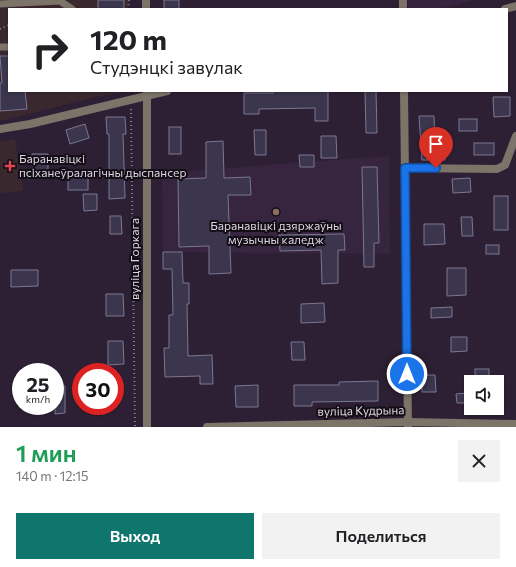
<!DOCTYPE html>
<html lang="ru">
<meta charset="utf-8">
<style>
:root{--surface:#fff;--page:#f2f2f2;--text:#202124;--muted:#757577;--accent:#0f766e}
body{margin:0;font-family:Commissioner,sans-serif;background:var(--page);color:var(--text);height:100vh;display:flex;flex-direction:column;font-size:15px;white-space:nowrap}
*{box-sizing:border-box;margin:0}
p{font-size:13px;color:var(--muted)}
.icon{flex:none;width:22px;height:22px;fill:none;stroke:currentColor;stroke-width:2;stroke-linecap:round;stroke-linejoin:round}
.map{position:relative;height:427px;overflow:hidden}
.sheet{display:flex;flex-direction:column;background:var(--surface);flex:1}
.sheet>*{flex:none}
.top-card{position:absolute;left:8px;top:8px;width:500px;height:84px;border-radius:0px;box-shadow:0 1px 3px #0004;background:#fff;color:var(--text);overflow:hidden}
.fabs{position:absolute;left:464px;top:375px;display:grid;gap:8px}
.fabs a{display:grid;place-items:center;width:40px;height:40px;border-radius:0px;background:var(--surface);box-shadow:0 1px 3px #0004;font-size:20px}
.speed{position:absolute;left:12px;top:363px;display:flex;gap:8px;font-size:20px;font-weight:700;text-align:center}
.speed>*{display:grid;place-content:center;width:52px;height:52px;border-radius:50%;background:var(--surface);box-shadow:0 1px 3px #0004;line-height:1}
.speed small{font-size:10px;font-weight:400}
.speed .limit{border:6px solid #d22;background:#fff;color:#111}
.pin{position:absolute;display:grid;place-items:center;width:34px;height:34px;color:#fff;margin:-41px -17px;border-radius:50% 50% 50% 0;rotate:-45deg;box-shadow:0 0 4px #0007}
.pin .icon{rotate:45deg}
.me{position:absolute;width:44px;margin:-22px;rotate:0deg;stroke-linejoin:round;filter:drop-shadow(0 0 3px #0008)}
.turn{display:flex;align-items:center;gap:14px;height:84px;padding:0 16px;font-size:18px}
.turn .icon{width:52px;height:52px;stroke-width:2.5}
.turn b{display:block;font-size:28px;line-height:34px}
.round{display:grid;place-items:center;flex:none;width:42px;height:42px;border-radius:0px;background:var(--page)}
.summary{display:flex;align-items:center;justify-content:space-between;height:68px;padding:0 16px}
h1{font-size:24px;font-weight:600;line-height:30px;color:#1e9e55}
.cta{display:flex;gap:8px;margin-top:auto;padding:8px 16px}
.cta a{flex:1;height:46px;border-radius:0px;background:var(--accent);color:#fff;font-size:16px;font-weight:600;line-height:46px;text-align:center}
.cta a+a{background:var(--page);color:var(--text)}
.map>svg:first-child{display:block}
.built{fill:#37253f}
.medical{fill:#3a282f}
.building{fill:#3b364e;stroke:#7c7792}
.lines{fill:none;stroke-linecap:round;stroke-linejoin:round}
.path{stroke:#8d8191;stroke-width:2;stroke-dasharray:1 3;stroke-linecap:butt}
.service{stroke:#7c7369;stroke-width:7}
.minor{stroke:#7c7369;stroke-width:8}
.route-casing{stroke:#114b97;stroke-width:10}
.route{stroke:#1a73e8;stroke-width:7}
.health-dot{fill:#e0444e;stroke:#130d16;stroke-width:1.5}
.education-dot{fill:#8d6e63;stroke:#130d16;stroke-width:1.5}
.labels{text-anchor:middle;stroke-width:4;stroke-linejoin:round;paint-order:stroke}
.poi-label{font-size:12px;fill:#dfd6e3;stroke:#130d16;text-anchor:start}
.street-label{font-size:12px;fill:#dfd6e3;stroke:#130d16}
</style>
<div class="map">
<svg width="516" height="427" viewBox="0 0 516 427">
<rect width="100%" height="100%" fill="#2e2034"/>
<g class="built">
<polygon points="408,0 473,0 441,9 408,9"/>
<polygon points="389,156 390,254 163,252 162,173"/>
</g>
<g class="medical">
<polygon points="0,0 128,0 128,9 9,9 9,91 125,92 95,97 0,121"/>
<polygon points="15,139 23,191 0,193 0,142"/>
</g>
<g class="building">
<rect x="98" y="0" width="26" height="9"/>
<rect x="164" y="0" width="15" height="9"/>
<polygon points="0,56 9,56 9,91 25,91 27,109 0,111 0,83 2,83"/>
<polygon points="273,91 328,91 328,121 315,121 315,108 259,109 259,114 244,114 244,93 273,93"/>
<polygon points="365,91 376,91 377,133 366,133"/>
<polygon points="493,97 510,97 510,116 494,117"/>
<polygon points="419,116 434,116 435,147 445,147 445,160 422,160"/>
<polygon points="106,117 125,117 126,134 123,134 125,198 109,199 109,134 107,134"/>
<rect x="459" y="119" width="18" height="12"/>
<polygon points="85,124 89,138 70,144 66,130"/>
<rect x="169" y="127" width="12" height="27"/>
<polygon points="254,130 266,130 266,155 255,155"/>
<polygon points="321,136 336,136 337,158 321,158"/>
<polygon points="223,141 224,178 250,177 251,195 228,195 231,273 209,274 209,246 179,247 178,179 206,178 206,142"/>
<rect x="474" y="143" width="20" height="12"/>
<polygon points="32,154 48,154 48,175 33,175"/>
<polygon points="299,155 314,155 314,167 300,167"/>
<polygon points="362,167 377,167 379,243 374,243 374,267 364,267"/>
<rect x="68" y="176" width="20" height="14"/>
<polygon points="470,178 471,192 453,193 452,179"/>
<polygon points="83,194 97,194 97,210 84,211"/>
<rect x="494" y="196" width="14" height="34"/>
<polygon points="110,216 121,216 122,234 110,234"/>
<polygon points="461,217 472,217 473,236 462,236"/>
<polygon points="424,224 444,224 445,244 424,245"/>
<polygon points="344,234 345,250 338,250 338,283 322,284 321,250 280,251 279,235"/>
<rect x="486" y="245" width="13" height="9"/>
<polygon points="163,252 182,252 183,283 189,283 189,304 187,304 188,356 212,355 213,384 200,384 200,376 165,377 164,348 169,348 169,315 173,315 172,269 163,269"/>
<polygon points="447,268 466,268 466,295 447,296"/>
<polygon points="11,270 38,270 38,286 11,287"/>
<polygon points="106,294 123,294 124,316 106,316"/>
<polygon points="324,303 325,322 301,323 301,304"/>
<polygon points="452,307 452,317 431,318 431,308"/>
<polygon points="451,337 467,337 467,351 451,352"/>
<polygon points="108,341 123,341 124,364 108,365"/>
<polygon points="291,342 304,342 305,360 292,360"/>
<rect x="475" y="369" width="14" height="12"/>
<polygon points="422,375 435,375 436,392 422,392"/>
<polygon points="378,381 378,401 312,402 312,406 294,406 294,385 339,385 339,382"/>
<polygon points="258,385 258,407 236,407 235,386"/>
<polygon points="65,386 65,413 55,414 55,387"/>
<polygon points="467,393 468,403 457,403 456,394"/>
</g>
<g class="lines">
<g class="path">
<polyline points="128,9 129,0"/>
<polyline points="0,29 9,25"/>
<polyline points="131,109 135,427"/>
</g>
<g class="service">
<polyline points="0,4 60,1 72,9"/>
<polyline points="0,47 9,47"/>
</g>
<g class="minor">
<polyline points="146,0 146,9"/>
<polyline points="403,0 403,9"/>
<polyline points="505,9 516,6"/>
<polyline points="404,91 408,427"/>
<polyline points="0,129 30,124 167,91"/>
<polyline points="405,168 497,169 505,165 516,136"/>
<polyline points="147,427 147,91"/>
<polyline points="207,427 408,422 516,424"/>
</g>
</g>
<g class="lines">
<g class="route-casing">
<polyline id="route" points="407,374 405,168 436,168"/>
</g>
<use href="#route" class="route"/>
</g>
<path class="health-dot" d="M8 160h4v4h4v4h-4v4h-4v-4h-4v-4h4z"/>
<circle class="education-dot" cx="276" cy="212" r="4"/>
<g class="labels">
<g class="poi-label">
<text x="19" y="163">Баранавіцкі<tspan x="19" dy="14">псіханеўралагічны дыспансер</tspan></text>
<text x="276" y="230" text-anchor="middle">Баранавіцкі дзяржаўны<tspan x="276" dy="14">музычны каледж</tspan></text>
</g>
<g class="street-label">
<text transform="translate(135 259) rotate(-90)" y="4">вуліца Горкага</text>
<text transform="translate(361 411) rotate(-1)" y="4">вуліца Кудрына</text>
</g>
</g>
</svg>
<div class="fabs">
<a><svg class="icon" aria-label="sound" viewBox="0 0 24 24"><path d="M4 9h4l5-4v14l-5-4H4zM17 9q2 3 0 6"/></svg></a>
</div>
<div class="speed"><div>25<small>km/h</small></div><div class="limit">30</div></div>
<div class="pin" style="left:436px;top:168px;background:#d93025"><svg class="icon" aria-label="arrive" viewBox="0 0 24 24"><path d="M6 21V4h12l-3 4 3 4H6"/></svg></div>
<svg class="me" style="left:407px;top:374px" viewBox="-20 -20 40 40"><circle r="17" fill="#1a73e8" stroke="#fff" stroke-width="3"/><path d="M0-11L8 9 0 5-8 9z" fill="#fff"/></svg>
<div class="top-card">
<div class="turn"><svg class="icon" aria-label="right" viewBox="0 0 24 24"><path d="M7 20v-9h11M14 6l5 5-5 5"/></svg><div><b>120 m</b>Студэнцкі завулак</div></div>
</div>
</div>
<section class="sheet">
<div class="summary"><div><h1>1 мин</h1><p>140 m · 12:15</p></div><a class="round"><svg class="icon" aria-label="close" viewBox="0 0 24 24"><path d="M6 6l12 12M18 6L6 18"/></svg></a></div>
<div class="cta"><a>Выход</a><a>Поделиться</a></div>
</section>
